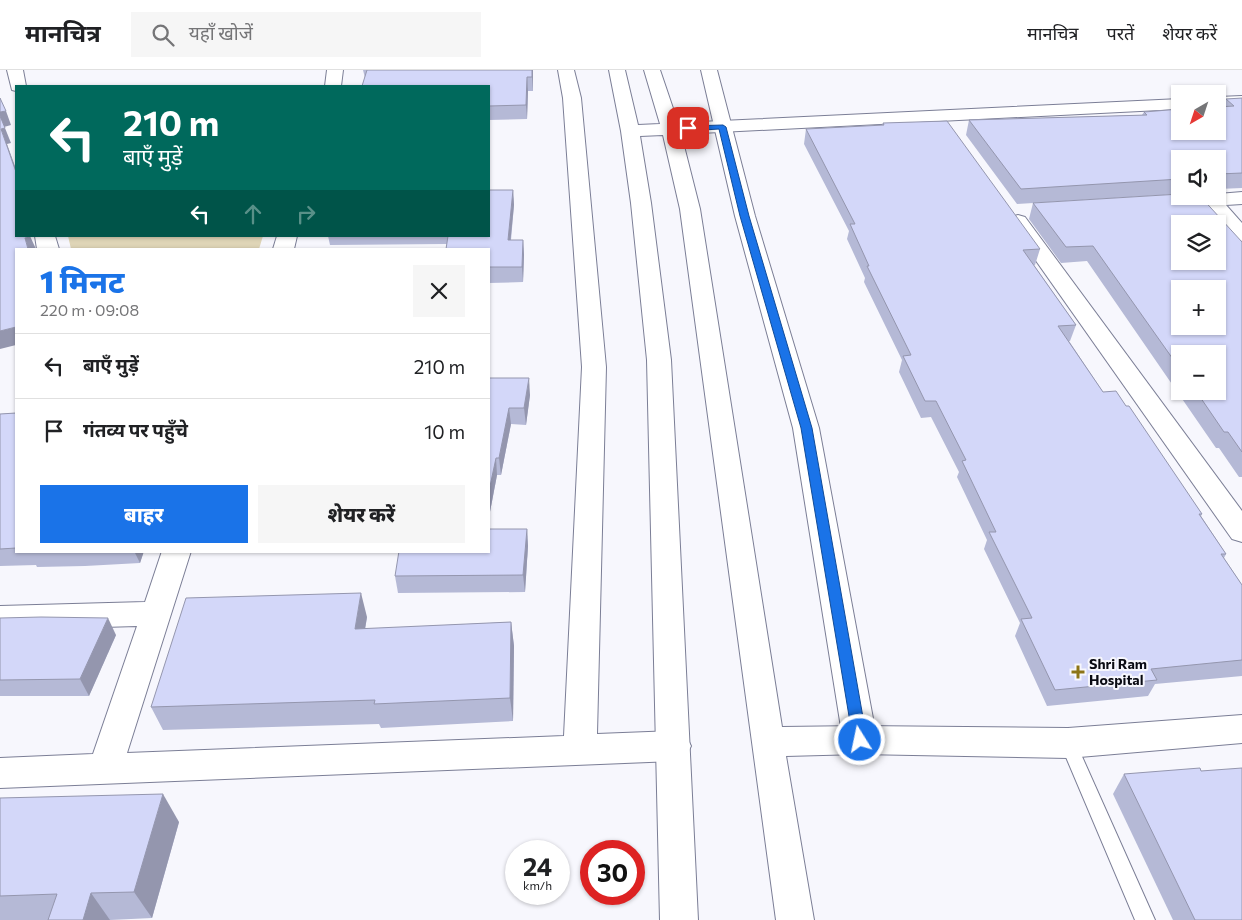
<!DOCTYPE html>
<html lang="hi">
<meta charset="utf-8">
<style>
:root{--surface:#fff;--page:#f6f6f6;--text:#202124;--muted:#757577;--line:#e0e0e0;--accent:#1a73e8}
body{margin:0;font-family:Commissioner,"Noto Sans Devanagari",sans-serif;background:var(--page);color:var(--text);height:100vh;display:flex;flex-direction:column;font-size:19px;white-space:nowrap}
*{box-sizing:border-box;margin:0}
p{font-size:16px;color:var(--muted)}
.icon{flex:none;width:28px;height:28px;fill:none;stroke:currentColor;stroke-width:2;stroke-linecap:round;stroke-linejoin:round}
.map{position:relative;flex:1;overflow:hidden}
.sheet{position:absolute;left:15px;top:178px;width:475px;height:305px;display:flex;flex-direction:column;background:var(--surface);border-radius:0px;box-shadow:0 1px 4px #0004}
.sheet>*{flex:none}
.banner{position:absolute;left:15px;top:15px;width:475px;height:152px;border-radius:0px;box-shadow:0 1px 4px #0004;background:#00695c;color:#fff;overflow:hidden}
.needle{width:32px;rotate:219deg}
.buttons{position:absolute;left:1171px;top:15px;display:grid;gap:10px}
.buttons a{display:grid;place-items:center;width:55px;height:55px;border-radius:0px;background:var(--surface);box-shadow:0 1px 4px #0004;font-size:25px}
.speed{position:absolute;left:505px;top:770px;display:flex;gap:10px;font-size:25px;font-weight:700;text-align:center}
.speed>*{display:grid;place-content:center;width:65px;height:65px;border-radius:50%;background:var(--surface);box-shadow:0 1px 4px #0004;line-height:1}
.speed small{font-size:12px;font-weight:400}
.speed .limit{border:8px solid #d22;background:#fff;color:#111}
.pin{position:absolute;display:grid;place-items:center;width:42px;height:42px;color:#fff;margin:-21px;border-radius:10px;box-shadow:0 2px 8px #0006}
.me{position:absolute;width:55px;margin:-28px;rotate:350deg;stroke-linejoin:round;filter:drop-shadow(0 0 4px #0008)}
.turn{display:flex;align-items:center;gap:18px;height:105px;padding:0 25px;font-size:22px}
.turn .icon{width:65px;height:65px;stroke-width:2.5}
.turn b{display:block;font-size:35px;line-height:42px}
.lanes{display:flex;align-items:center;height:48px;padding:0 25px;background:#0003;justify-content:center;gap:25px;direction:ltr}
.lanes .off{opacity:.35}
.round{display:grid;place-items:center;flex:none;width:52px;height:52px;border-radius:0px;background:var(--page)}
.overview{display:flex;align-items:center;justify-content:space-between;height:85px;padding:0 25px}
h1{font-size:30px;font-weight:800;line-height:38px;color:var(--accent)}
.button{display:flex;gap:10px;margin-top:auto;padding:10px 25px}
.button a{flex:1;height:58px;border-radius:0px;background:var(--accent);color:#fff;font-size:20px;font-weight:800;line-height:58px;text-align:center}
.button a+a{background:var(--page);color:var(--text)}
ul{padding:0;list-style:none}
li{display:flex;align-items:center;gap:15px;height:65px;padding:0 25px;border-top:1px solid var(--line)}
li div{flex:1}
li b{display:block;font-size:19px}
li em{font-style:normal}
header{display:flex;align-items:center;gap:30px;box-sizing:border-box;height:70px;padding:0 25px;background:var(--surface);border-bottom:1px solid var(--line)}
header strong{font-size:24px}
nav{display:flex;gap:28px;margin-inline-start:auto;font-size:18px}
.search{width:350px;height:45px;background:var(--page);display:flex;align-items:center;gap:12px;box-sizing:border-box;padding:0 18px;border-radius:0px;color:var(--muted);font-size:19px}
.map>svg:first-child{display:block}
.green{fill:#dfd5b7}
.lines{fill:none;stroke-linecap:round;stroke-linejoin:round}
.lane-casing{stroke:#7b7e96;stroke-width:2}
.street-casing{stroke:#7b7e96;stroke-width:2}
.secondary-casing{stroke:#7b7e96;stroke-width:2}
.lane{fill:#fff;fill-rule:evenodd}
.street{fill:#fff;fill-rule:evenodd}
.secondary{fill:#fff;fill-rule:evenodd}
.wall{fill:#b5b9d6;fill-rule:evenodd}
.shaded-wall{fill:#9496ae}
.building{fill:#d3d7f9;stroke:#9496ae;fill-rule:evenodd}
.route{fill:#1a73e8;stroke:#114b97}
.poi-dot{fill:#8c7417;stroke:#f7f7fd;stroke-width:2}
.labels{text-anchor:middle;stroke-width:4;stroke-linejoin:round;paint-order:stroke}
.poi-label{font-size:14px;font-weight:bold;fill:#0a0b13;stroke:#f7f7fd;text-anchor:start}
</style>
<header>
<strong>मानचित्र</strong>
<div class="search"><svg class="icon" aria-label="search" viewBox="0 0 24 24"><circle cx="10" cy="10" r="6"/><path d="M15 15l6 6"/></svg>यहाँ खोजें</div>
<nav><a>मानचित्र</a><a>परतें</a><a>शेयर करें</a></nav>
</header>
<div class="map">
<svg width="1242" height="850" viewBox="0 0 1242 850">
<rect width="100%" height="100%" fill="#f7f7fd"/>
<polygon class="green" points="68,166 263,166 259,179 71,179"/>
<g class="lines">
<g class="lane-casing">
<polygon id="lane" points="1068,666 1074,668 1076,673 1155,850 1135,850 1060,673 1062,668"/>
</g>
<g class="street-casing">
<g id="street">
<polygon points="7,0 23,0 26,16 16,16 16,21 12,20"/>
<polygon points="327,0 343,0 341,16 325,16"/>
<polygon points="558,0 574,0 581,28 606,297 597,664 674,661 686,666 691,676 686,686 674,691 0,718 0,688 93,684 137,556 0,560 0,536 145,532 162,481 191,481 127,683 564,666 582,297 563,28"/>
<polygon points="701,0 717,0 755,146 819,358 877,670 872,680 860,684 848,680 843,670 793,358 735,146"/>
<polygon points="1242,122 1242,134 1226,135 1242,153 1242,171 1235,169 1205,136 1165,139 1158,137 1155,133 1158,129 1165,127 1218,126 1218,124"/>
<polygon points="1018,145 1025,147 1242,441 1242,472 1232,469 1008,151 1011,147"/>
<polygon points="35,166 55,166 59,179 37,179"/>
<polygon points="277,166 297,166 294,179 273,179"/>
</g>
</g>
<g class="secondary-casing">
<g id="secondary">
<polygon points="609,0 625,0 638,55 660,54 644,0 660,0 678,53 1180,29 1180,39 681,64 700,139 782,657 860,656 1068,658 1242,645 1242,673 1068,688 860,684 786,686 814,850 776,850 680,139 663,65 640,66 651,133 671,290 698,850 660,850 647,290 631,133 621,61"/>
<polygon points="1242,26 1242,36 1218,37 1218,27"/>
</g>
</g>
<use href="#lane" class="lane"/>
<use href="#street" class="street"/>
<use href="#secondary" class="secondary"/>
</g>
<g class="wall">
<polygon points="363,0 533,0 533,21 528,21 527,49 489,50 489,16 365,8"/>
<polygon points="1242,28 1242,118 1218,119 1218,89 1180,89 1180,124 1017,134 966,65 969,50 1142,45 1144,42 1223,37 1226,29"/>
<polygon points="883,53 1040,179 1035,195 1034,195 1076,255 1070,271 1069,271 1103,322 1126,336 1202,444 1201,446 1226,484 1224,488 1242,515 1242,606 1155,614 1148,626 1047,636 1015,566 1020,553 984,479 987,470 957,407 959,402 931,347 921,348 899,302 902,290 864,212 865,208 847,169 849,161 804,74 806,59 882,56"/>
<polygon points="513,120 514,135 511,170 523,170 524,185 523,212 489,213 489,179 446,174 330,175 328,166 489,166"/>
<path d="M1033,133L1242,172V407H1239L1219,378H1216L1087,191L1061,193L1029,149ZM1180,284L1218,321H1180Z"/>
<polygon points="489,308 530,325 526,355 511,354 501,405 497,405 489,447"/>
<polygon points="16,343 16,481 144,481 140,493 85,496 37,497 36,495 0,496 0,344"/>
<polygon points="527,459 528,476 525,522 398,523 395,506"/>
<polygon points="367,547 365,559 511,552 514,576 513,651 381,658 379,654 163,660 151,637"/>
<polygon points="0,548 116,565 89,626 0,626"/>
<polygon points="1124,704 1242,850 1173,850 1113,724"/>
<polygon points="0,728 179,752 152,848 110,850 0,850"/>
</g>
<g class="shaded-wall">
<polygon points="532,0 533,0 533,21 532,7"/>
<polygon points="527,7 528,21 527,49 526,35"/>
<polygon points="6,41 11,55 4,57 0,46 0,42"/>
<polygon points="5,58 11,73 7,74 16,99 16,102 1,59"/>
<polygon points="513,120 514,135 509,185 508,170"/>
<polygon points="30,166 36,179 28,179 25,168"/>
<polygon points="523,170 524,185 523,212 522,197"/>
<polygon points="16,257 16,275 0,279 0,261"/>
<polygon points="529,308 530,325 526,355 524,338"/>
<polygon points="509,338 511,354 501,405 499,388"/>
<polygon points="496,388 497,405 489,447 489,421"/>
<polygon points="527,459 528,476 525,522 523,505"/>
<polygon points="134,481 144,481 140,493"/>
<polygon points="361,523 367,547 361,583 355,559"/>
<polygon points="108,548 116,565 89,626 80,609"/>
<polygon points="511,552 514,576 513,651 510,628"/>
<polygon points="163,724 179,752 152,848 134,822"/>
<polygon points="91,823 110,850 83,850"/>
</g>
<g class="building">
<polygon points="367,0 532,0 532,7 527,7 526,35 489,36 489,16 362,16"/>
<polygon points="0,28 6,41 0,42"/>
<polygon points="1242,28 1242,103 1218,104 1218,89 1180,89 1180,109 1021,119 969,50 1147,45 1144,42 1180,39 1180,61 1218,61 1218,37 1234,36 1226,29"/>
<polygon points="0,46 5,58 1,59 16,102 16,166 30,167 25,168 28,179 16,179 16,257 0,261"/>
<polygon points="947,51 1040,179 1023,180 1076,255 1058,256 1103,322 1116,321 1126,336 1129,336 1202,444 1199,444 1226,484 1221,484 1242,515 1242,590 1151,599 1157,610 1055,620 1021,549 1032,548 989,462 996,462 962,391 966,390 936,331 925,331 903,286 911,285 867,196 869,196 850,154 855,154 806,59 884,55 883,53"/>
<polygon points="489,120 513,120 508,170 523,170 522,197 489,197 489,179 446,179 448,166 489,166"/>
<path d="M1180,124V126H1200L1242,172V382L1228,362H1224L1196,321H1218V284H1180V299L1093,176L1066,177L1033,133ZM1180,154H1218V191H1180ZM1180,219H1218V256H1180Z"/>
<polygon points="489,308 529,308 524,338 509,338 499,388 496,388 489,421"/>
<polygon points="16,343 16,478 0,479 0,344"/>
<polygon points="489,459 527,459 523,505 395,506 399,481 489,481"/>
<polygon points="361,523 355,559 511,552 510,628 374,634 375,630 151,637 186,528"/>
<polygon points="41,547 108,548 80,609 0,610 0,548"/>
<polygon points="1200,698 1201,701 1242,698 1242,850 1195,850 1124,704"/>
<polygon points="163,724 134,822 91,823 83,850 48,850 57,824 0,826 0,728"/>
</g>
<polygon class="route" points="723,55 726,57 749,146 812,358 867,670 865,674 860,676 855,674 853,670 801,358 740,146 719,59 688,61 684,58 688,56"/>
<path class="poi-dot" d="M1075.5 594.5h5v5h5v5h-5v5h-5v-5h-5v-5h5z"/>
<g class="labels">
<g class="poi-label">
<text x="1089" y="599">Shri Ram<tspan x="1089" dy="16">Hospital</tspan></text>
</g>
</g>
</svg>
<div class="buttons">
<a><svg class="needle" viewBox="-14 -14 28 28"><path d="M0-13l5 13h-10z" fill="#e53935"/><path d="M0 13l5-13h-10z" fill="#757577"/></svg></a>
<a><svg class="icon" aria-label="sound" viewBox="0 0 24 24"><path d="M4 9h4l5-4v14l-5-4H4zM17 9q2 3 0 6"/></svg></a>
<a><svg class="icon" aria-label="layers" viewBox="0 0 24 24"><path d="M12 4l9 5-9 5-9-5zM3 14l9 5 9-5"/></svg></a>
<a>+</a>
<a>−</a>
</div>
<div class="speed"><div>24<small>km/h</small></div><div class="limit">30</div></div>
<div class="pin" style="left:688px;top:58px;background:#d93025"><svg class="icon" aria-label="arrive" viewBox="0 0 24 24"><path d="M6 21V4h12l-3 4 3 4H6"/></svg></div>
<svg class="me" style="left:860px;top:670px" viewBox="-20 -20 40 40"><circle r="17" fill="#1a73e8" stroke="#fff" stroke-width="3"/><path d="M0-11L8 9 0 5-8 9z" fill="#fff"/></svg>
<div class="banner">
<div class="turn"><svg class="icon" aria-label="left" viewBox="0 0 24 24"><path d="M17 20v-9H6M10 6l-5 5 5 5"/></svg><div><b>210 m</b>बाएँ मुड़ें</div></div>
<div class="lanes"><svg class="icon" aria-label="left" viewBox="0 0 24 24"><path d="M17 20v-9H6M10 6l-5 5 5 5"/></svg><svg class="icon off" aria-label="ahead" viewBox="0 0 24 24"><path d="M12 20V5M6 11l6-6 6 6"/></svg><svg class="icon off" aria-label="right" viewBox="0 0 24 24"><path d="M7 20v-9h11M14 6l5 5-5 5"/></svg></div>
</div>
<section class="sheet">
<div class="overview"><div><h1>1 मिनट</h1><p>220 m · 09:08</p></div><a class="round"><svg class="icon" aria-label="close" viewBox="0 0 24 24"><path d="M6 6l12 12M18 6L6 18"/></svg></a></div>
<ul>
<li><svg class="icon" aria-label="left" viewBox="0 0 24 24"><path d="M17 20v-9H6M10 6l-5 5 5 5"/></svg><div><b>बाएँ मुड़ें</b></div><em>210 m</em></li>
<li><svg class="icon" aria-label="arrive" viewBox="0 0 24 24"><path d="M6 21V4h12l-3 4 3 4H6"/></svg><div><b>गंतव्य पर पहुँचे</b></div><em>10 m</em></li>
</ul>
<div class="button"><a>बाहर</a><a>शेयर करें</a></div>
</section>
</div>
